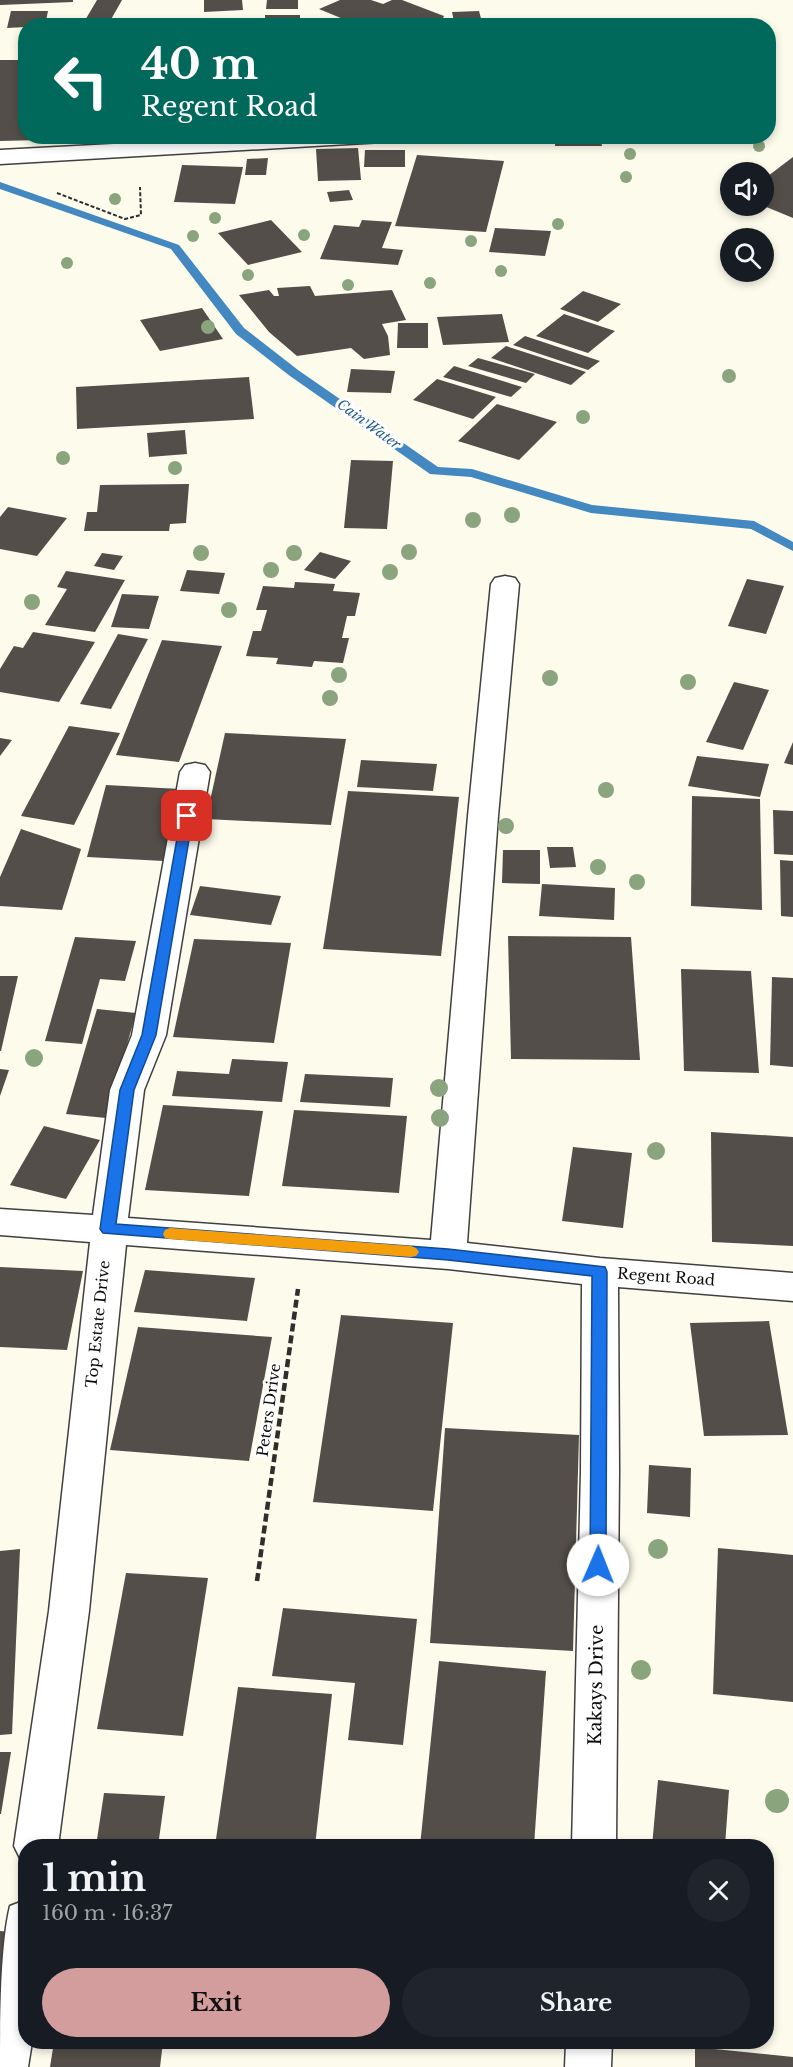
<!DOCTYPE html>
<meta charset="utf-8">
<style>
:root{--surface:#171b24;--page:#20242c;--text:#f1f3f6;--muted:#9ea1a6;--accent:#d39c9d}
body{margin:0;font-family:"Libre Baskerville",serif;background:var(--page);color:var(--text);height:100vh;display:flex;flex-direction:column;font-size:22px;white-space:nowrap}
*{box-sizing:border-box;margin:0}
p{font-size:20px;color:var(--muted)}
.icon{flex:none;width:33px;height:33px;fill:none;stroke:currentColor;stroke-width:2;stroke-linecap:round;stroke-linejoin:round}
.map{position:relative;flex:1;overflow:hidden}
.details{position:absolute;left:18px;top:1839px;width:756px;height:210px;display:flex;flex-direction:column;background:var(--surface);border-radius:24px;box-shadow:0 3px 9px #0003}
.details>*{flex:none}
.guide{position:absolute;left:18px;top:18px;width:758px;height:126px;border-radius:24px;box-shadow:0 3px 9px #0003;background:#00695c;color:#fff;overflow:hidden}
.tools{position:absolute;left:720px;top:162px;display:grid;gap:12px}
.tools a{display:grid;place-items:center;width:54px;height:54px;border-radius:50%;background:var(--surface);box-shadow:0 3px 9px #0003;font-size:30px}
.pin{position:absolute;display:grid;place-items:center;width:51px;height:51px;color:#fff;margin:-26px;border-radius:12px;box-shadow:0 3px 9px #0006}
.me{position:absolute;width:66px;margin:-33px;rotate:1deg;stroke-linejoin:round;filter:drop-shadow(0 0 4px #0008)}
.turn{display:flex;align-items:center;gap:21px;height:126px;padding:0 24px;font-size:27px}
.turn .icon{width:78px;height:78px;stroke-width:2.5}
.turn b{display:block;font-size:42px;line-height:51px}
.round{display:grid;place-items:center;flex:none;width:63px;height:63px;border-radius:32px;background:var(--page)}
.head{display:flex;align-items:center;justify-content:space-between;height:102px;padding:0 24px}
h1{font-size:36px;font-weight:800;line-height:45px}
.button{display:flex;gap:12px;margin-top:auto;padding:12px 24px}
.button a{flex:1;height:69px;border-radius:36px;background:var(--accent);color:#111;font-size:24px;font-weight:800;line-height:69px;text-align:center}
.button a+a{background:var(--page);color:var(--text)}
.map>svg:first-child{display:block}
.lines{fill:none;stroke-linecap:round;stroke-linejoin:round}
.stream{fill:#4388c0;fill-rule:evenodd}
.building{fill:#534e49}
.minor-casing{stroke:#3f3f3f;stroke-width:3}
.path-far1{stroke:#2e2e2e;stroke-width:2;stroke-dasharray:4 2;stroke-linecap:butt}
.path{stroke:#2e2e2e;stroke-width:4.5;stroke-dasharray:8 4;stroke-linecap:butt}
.minor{fill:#fff;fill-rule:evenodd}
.tree{fill:#8aa47d}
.route{fill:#1a73e8;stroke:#114b97;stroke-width:1.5}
.slow{fill:#f59e0b}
.labels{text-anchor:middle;stroke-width:6;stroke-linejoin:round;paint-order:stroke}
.far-water-label{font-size:14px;font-style:italic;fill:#215a91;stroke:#fff}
.street-label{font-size:15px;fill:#0c0c0c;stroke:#fff}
.near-street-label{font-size:18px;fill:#0c0c0c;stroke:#fff}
</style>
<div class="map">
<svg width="793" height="2067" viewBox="0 0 793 2067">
<rect width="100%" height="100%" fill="#fdfbec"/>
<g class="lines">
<polygon class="stream" points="0,182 179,245 244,328 298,370 438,467 472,469 592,505 754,521 793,542 793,551 751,529 591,513 471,477 430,474 290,376 236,334 171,249 0,189"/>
</g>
<g class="building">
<polygon points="0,0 73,0 73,2 0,5"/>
<polygon points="97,0 122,0 109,23 84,22"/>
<polygon points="204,0 242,0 243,10 204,12"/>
<polygon points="267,0 298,0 298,9 266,9"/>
<polygon points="340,0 371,0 383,4 392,0 402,0 444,16 439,26 343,26 348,21 319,9"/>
<polygon points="11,11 48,11 45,26 7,28"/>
<polygon points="479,11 483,26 455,26 452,12"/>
<rect x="265" y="15" width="35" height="11"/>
<polygon points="0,60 26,60 26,136 42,136 42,140 0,141"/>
<polygon points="57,136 143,136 142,141 56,139"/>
<polygon points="555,136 600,136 602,146 555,146"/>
<polygon points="358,148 361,180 318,181 316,149"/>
<polygon points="365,150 405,150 405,167 364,167"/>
<polygon points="417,155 504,161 486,232 395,226"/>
<polygon points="793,157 793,218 764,206 764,179"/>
<polygon points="268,158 266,175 245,175 247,159"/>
<polygon points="182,165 243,167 235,204 174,202"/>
<polygon points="349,190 353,200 330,202 327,192"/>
<polygon points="271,220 302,252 248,265 218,233"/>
<polygon points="362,220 392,222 382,248 403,250 398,265 320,259 334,225 359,227"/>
<polygon points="495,228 551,231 545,256 489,252"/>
<polygon points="310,286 315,296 392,290 406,320 382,324 388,336 390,355 364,359 351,348 297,356 269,332 239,295 269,290 274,296 279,296 277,288"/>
<polygon points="583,291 621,304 598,322 560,309"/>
<polygon points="202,308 223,339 160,351 140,320"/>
<polygon points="502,314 509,342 443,345 437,317"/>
<polygon points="564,314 615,331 588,353 536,336"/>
<polygon points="398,323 428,323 428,348 397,348"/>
<polygon points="525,336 600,361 588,370 513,345"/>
<polygon points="506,346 586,372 571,385 491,358"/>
<polygon points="478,358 535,374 526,383 468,366"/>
<polygon points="454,366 522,387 511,397 443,377"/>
<polygon points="351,369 395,371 391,393 347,392"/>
<polygon points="249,377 254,419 77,429 76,387"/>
<polygon points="437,379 496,397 473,419 413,400"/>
<polygon points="497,404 557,422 519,460 458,441"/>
<polygon points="185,430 187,454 149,457 147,433"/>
<polygon points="351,460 393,461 387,529 344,528"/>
<polygon points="189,484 186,523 170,524 169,531 84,531 87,512 97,512 100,485"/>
<polygon points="8,507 67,518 37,556 0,549 0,517"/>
<polygon points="320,552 351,561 335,579 304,570"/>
<polygon points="102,553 123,556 114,570 94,566"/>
<polygon points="187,570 225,573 219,594 180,591"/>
<polygon points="66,571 125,580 95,632 45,625 67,589 57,587"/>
<polygon points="747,579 784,586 766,634 728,626"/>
<polygon points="295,582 335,584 333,591 360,593 355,616 347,616 342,638 349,638 343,663 314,661 312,667 276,664 278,658 246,656 253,631 261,631 267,610 256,610 263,586 294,588"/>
<polygon points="122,594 159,596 149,629 111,627"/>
<polygon points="33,632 95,642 59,702 0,692 0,669 14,646 23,648"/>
<polygon points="118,634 148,639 111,709 80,704"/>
<polygon points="162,640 222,646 179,762 116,755"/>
<polygon points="734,682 769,690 743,750 706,742"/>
<polygon points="69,726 120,733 74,825 21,816"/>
<polygon points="225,733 346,739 331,825 206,819"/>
<polygon points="0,738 12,740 0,756"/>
<polygon points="793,742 793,765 784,763"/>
<polygon points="697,756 769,764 760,797 688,786"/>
<polygon points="361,760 437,764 433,791 357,787"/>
<polygon points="106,785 180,789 164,861 87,857"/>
<polygon points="348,791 459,797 441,956 323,949"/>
<polygon points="692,796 760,799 762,910 691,906"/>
<polygon points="773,810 793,811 793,855 774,854"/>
<polygon points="21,829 81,849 62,910 0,906 0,877"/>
<polygon points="547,847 573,847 576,867 550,868"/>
<polygon points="503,850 540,850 540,884 502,883"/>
<polygon points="780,860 793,861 793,917 781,916"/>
<polygon points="542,884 615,888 614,920 539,916"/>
<polygon points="200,886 281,896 271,925 190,915"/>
<polygon points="508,936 631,937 640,1060 511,1059"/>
<polygon points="75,937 136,941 125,981 100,979 82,1044 45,1041"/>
<polygon points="194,939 291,943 274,1043 173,1037"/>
<polygon points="681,969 751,971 759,1073 684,1071"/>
<polygon points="0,976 18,976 1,1051 0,1051"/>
<polygon points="772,977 793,978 793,1067 770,1065"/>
<polygon points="97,1009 136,1013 106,1118 66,1114"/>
<polygon points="232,1059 288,1062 282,1102 172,1096 177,1071 229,1074"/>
<polygon points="0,1069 9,1070 0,1096"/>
<polygon points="305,1074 393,1078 390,1107 300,1102"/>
<polygon points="163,1105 263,1111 249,1196 145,1190"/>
<polygon points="294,1110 407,1116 399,1193 282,1186"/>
<polygon points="44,1126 100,1140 66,1199 10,1185"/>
<polygon points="711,1132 793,1137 793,1246 712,1242"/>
<polygon points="573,1147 632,1153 623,1228 562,1221"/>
<polygon points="0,1267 83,1271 67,1350 0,1347"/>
<polygon points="145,1270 255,1278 247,1321 134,1312"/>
<polygon points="341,1315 453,1323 433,1511 313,1502"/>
<polygon points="769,1321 788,1435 704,1436 690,1323"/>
<polygon points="138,1327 272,1337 249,1461 110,1450"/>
<polygon points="445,1428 579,1435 573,1651 430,1643"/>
<polygon points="649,1465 691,1468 690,1517 647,1513"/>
<polygon points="718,1548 793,1555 793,1702 713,1694"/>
<polygon points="20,1549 12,1734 0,1735 0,1551"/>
<polygon points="126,1573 208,1578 183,1736 97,1729"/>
<polygon points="283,1608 417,1619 403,1745 348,1740 355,1683 272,1676"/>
<polygon points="439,1661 546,1671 534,1846 420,1846"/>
<polygon points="238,1687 332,1694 315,1846 215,1846"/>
<polygon points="0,1752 11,1752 1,1814 0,1814"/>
<polygon points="658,1780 729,1790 725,1846 652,1846"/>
<polygon points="104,1793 165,1796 158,1846 96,1846"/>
<polygon points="0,1931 12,1932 1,1986 0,1986"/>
<polygon points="54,2042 163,2042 160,2067 50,2067"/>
<polygon points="695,2047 793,2057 793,2067 695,2067"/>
</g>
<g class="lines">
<g class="minor-casing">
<g id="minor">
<polygon points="267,136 393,136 391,141 383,142 0,164 0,150"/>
<polygon points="505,576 515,578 519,584 498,816 467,1243 600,1258 793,1273 793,1301 618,1287 619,1471 616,1846 572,1846 581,1471 582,1284 448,1269 126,1245 89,1611 58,1846 26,1846 26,1862 21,1860 14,1846 49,1611 90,1242 0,1235 0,1209 93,1215 110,1090 132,1035 180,772 185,765 195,763 205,765 210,772 166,1035 144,1090 128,1218 431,1240 468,816 491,584 495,578"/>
<path d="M26,1900V2042H32L28,2067H0C0,2021 0,1947 10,1906Z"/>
<polygon points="566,2042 612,2042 611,2067 565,2067"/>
</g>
</g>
<g class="path-far1">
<polyline points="71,26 72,23"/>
<polyline points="57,193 125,219 141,215 140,187"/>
</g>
<polyline class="path" points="257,1581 298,1289"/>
<use href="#minor" class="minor"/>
</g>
<g class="tree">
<circle cx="759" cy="146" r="6"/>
<circle cx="630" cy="154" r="6"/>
<circle cx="626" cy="177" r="6"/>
<circle cx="115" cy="199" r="6"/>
<circle cx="215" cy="218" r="6"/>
<circle cx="558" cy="224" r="6"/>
<circle cx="304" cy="235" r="6"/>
<circle cx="193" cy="236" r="6"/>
<circle cx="471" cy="241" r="6"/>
<circle cx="67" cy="263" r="6"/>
<circle cx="501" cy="271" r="6"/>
<circle cx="248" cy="275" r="6"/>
<circle cx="430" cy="283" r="6"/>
<circle cx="348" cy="285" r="6"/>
<circle cx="208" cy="327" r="7"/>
<circle cx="729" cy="376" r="7"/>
<circle cx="583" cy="417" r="7"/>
<circle cx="63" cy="458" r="7"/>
<circle cx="175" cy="468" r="7"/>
<circle cx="512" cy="515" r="8"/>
<circle cx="473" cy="520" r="8"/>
<circle cx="409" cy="552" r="8"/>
<circle cx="201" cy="553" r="8"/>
<circle cx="294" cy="553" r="8"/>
<circle cx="271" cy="570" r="8"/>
<circle cx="390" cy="572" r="8"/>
<circle cx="32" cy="602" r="8"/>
<circle cx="229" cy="610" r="8"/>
<circle cx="339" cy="675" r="8"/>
<circle cx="550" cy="678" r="8"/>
<circle cx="688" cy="682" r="8"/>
<circle cx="330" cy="698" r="8"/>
<circle cx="606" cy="790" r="8"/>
<circle cx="506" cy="826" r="8"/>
<circle cx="598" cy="867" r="8"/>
<circle cx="637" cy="882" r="8"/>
<circle cx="34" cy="1058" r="9"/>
<circle cx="439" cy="1088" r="9"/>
<circle cx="440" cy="1118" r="9"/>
<circle cx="656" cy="1151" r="9"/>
<circle cx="658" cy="1549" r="10"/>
<circle cx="641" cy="1670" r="10"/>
<circle cx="777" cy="1801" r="12"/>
</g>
<polygon class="route" points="187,812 193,816 156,1035 134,1090 116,1224 448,1249 605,1267 607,1272 606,1565 604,1570 598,1572 592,1570 590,1565 592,1276 448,1260 103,1233 100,1229 120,1090 142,1035 181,816"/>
<polygon class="slow" points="170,1228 411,1246 416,1248 419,1252 416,1256 411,1257 170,1239 165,1238 163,1234 165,1230"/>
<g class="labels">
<g class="far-water-label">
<text transform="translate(369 424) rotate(36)" y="5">Cain Water</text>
</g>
<g class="street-label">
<text transform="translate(666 1277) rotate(4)" y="5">Regent Road</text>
<text transform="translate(98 1324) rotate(-84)" y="5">Top Estate Drive</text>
<text transform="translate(269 1410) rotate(-82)" y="5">Peters Drive</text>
</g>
<g class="near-street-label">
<text transform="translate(596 1685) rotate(-89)" y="6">Kakays Drive</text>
</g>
</g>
</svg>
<div class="tools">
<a><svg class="icon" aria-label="sound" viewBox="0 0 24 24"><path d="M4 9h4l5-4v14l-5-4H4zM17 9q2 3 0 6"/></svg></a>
<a><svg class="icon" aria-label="search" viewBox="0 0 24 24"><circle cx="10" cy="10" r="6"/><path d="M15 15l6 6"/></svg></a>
</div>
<div class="pin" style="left:187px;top:816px;background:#d93025"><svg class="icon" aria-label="arrive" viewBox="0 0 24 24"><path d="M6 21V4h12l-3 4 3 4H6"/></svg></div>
<svg class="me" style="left:598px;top:1565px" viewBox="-20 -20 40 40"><circle r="19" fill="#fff"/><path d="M0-13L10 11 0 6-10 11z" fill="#1a73e8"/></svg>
<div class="guide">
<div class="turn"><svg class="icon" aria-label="left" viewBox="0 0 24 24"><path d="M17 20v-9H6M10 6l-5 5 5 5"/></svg><div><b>40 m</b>Regent Road</div></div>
</div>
<section class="details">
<div class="head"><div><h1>1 min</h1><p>160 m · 16:37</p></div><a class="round"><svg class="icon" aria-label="close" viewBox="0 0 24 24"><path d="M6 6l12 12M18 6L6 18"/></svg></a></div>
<div class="button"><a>Exit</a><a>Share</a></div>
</section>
</div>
